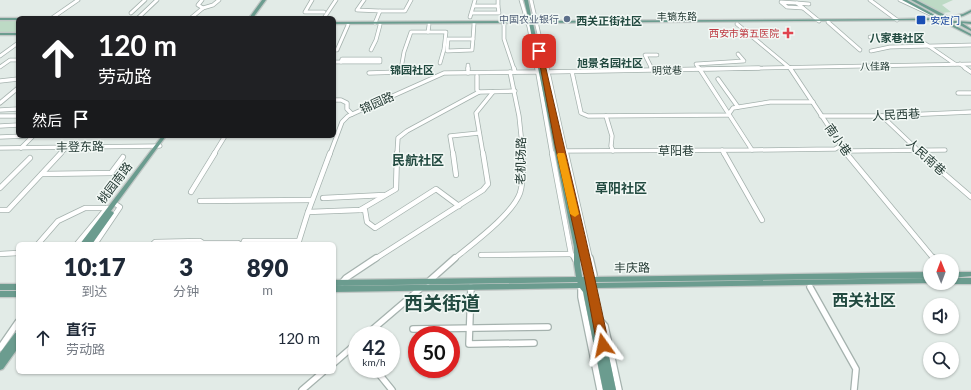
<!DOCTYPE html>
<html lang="zh">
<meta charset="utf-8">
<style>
:root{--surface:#fff;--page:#f6f6f7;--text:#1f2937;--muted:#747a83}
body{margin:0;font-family:Lato,"Noto Sans SC",sans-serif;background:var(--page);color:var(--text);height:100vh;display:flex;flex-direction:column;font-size:15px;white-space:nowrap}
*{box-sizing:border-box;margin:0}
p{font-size:13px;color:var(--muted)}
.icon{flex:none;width:22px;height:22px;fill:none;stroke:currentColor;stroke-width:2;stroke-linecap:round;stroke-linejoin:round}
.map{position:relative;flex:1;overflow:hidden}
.drawer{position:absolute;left:16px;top:242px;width:320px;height:132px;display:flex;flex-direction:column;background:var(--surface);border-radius:6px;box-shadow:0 1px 3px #0004}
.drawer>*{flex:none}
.banner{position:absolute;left:16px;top:16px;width:320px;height:122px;border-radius:6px;box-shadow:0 1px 3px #0004;background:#202124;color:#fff;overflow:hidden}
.needle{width:26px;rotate:359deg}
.fabs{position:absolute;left:923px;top:254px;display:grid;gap:8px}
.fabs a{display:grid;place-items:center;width:36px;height:36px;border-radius:50%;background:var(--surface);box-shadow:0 1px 3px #0004;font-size:20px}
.speed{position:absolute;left:348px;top:326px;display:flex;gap:8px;font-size:20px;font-weight:700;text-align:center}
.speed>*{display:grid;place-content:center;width:52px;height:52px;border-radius:50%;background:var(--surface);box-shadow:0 1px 3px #0004;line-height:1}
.speed small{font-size:10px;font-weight:400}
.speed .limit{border:6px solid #d22;background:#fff;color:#111}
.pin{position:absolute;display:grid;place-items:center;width:34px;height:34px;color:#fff;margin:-17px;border-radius:8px;box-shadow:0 2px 6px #0006}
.me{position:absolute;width:44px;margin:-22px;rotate:348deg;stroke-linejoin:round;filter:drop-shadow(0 0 3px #0008)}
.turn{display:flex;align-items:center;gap:14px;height:84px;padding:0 16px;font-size:18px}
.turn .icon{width:52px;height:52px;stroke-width:2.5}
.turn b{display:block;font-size:28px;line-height:34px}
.then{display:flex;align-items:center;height:38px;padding:0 16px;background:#0003;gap:8px;font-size:15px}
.eta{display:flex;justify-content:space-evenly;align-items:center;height:68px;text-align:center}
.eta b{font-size:24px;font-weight:800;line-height:28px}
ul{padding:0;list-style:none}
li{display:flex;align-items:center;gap:12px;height:56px;padding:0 16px}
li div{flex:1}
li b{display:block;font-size:15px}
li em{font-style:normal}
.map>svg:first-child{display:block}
.green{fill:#bddac5}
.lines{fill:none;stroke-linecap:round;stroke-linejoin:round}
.major-tunnel{stroke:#bcc8c3;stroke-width:3.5;stroke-dasharray:3.5 2;stroke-linecap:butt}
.minor-far3-casing{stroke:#a5b2ae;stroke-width:4.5}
.minor-far2-casing{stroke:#a5b2ae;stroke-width:5}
.minor-far1-casing{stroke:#a5b2ae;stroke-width:6}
.minor-casing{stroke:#a5b2ae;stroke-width:8}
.major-casing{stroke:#c2c8c6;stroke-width:2.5}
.minor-far3{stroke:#fff;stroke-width:3}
.minor-far2{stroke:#fff;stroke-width:3.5}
.minor-far1{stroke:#fff;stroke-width:4.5}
.minor{stroke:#fff;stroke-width:5.5}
.major{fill:#6b9c8f;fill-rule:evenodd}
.route{fill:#b45309;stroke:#753606}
.slow{fill:#f59e0b}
.service-dot{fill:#5c6f8a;stroke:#f2f8f5;stroke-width:1.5}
.transit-dot{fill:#1a4fb4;stroke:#f2f8f5;stroke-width:1.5}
.health-dot{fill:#e0444e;stroke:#f2f8f5;stroke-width:1.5}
.labels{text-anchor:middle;stroke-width:3;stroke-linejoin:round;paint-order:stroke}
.far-street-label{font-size:10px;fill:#243a34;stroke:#f2f8f5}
.far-service-label{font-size:10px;fill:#4e5e75;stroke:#f2f8f5;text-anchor:end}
.far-transit-label{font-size:10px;fill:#164399;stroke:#f2f8f5;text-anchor:start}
.far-health-label{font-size:10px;fill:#be3a42;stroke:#f2f8f5;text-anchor:end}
.far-neighbourhood-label{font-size:11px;font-weight:bold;fill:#224a40;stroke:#f2f8f5}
.street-label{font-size:12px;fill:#243a34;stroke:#f2f8f5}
.neighbourhood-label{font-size:13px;font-weight:bold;fill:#224a40;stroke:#f2f8f5}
.near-neighbourhood-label{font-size:16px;font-weight:bold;fill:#224a40;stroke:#f2f8f5}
.near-district-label{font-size:19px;font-weight:bold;fill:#224a40;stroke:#f2f8f5}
</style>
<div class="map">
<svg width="971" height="390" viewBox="0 0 971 390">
<rect width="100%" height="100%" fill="#e2ebe7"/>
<g class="green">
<polygon points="917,0 953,0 942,5 951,12 942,13"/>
<rect x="0" y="20" width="18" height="12"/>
</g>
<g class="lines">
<polyline class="major-tunnel" points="941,16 960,26"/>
<g class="minor-far3-casing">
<g id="minor-far3">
<polyline points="312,0 305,12 324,12"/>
<polyline points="364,0 357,10 380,11 375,23"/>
<polyline points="521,0 529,27 537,69"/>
<polyline points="531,0 547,69"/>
<polyline points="870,0 897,20"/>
<polyline points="900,0 939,18"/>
<polyline points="797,3 781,2 787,7 803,8"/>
<polyline points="809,4 797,3 819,21"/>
<polyline points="474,6 498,6 498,0"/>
<polyline points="203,8 213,5 219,0"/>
<polyline points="380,11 405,11 411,0"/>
<polyline points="131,13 145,0"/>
<polyline points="472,13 499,13 498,6"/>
<polyline points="470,17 475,0"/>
<polyline points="52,18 78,0"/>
<polyline points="138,18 157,0"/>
<polyline points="191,18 203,8 198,5 202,0"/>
<polyline points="324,18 336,0"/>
<polyline points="828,22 860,50"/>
<polyline points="504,24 504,39 514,69"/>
<polyline points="737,24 791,69"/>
<polyline points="429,25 428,32 446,32 444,49 440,63"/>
<polyline points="870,37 914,36 955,64"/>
<polygon points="448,39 473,39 472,50 447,51"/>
<polyline points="473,39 474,24"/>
<polyline points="334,50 337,50 348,25"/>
<polyline points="371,50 376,40 380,25"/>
<polyline points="871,51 890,47 971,45"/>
<polyline points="0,56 18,43"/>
<polygon points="342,59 380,59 380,62 341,62"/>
<polyline points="334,62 341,62"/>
<polyline points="960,64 967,69"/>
<polyline points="468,65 468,69"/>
<polyline points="0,67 10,60 18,60"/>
<polyline points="401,69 404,52 411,32 428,32"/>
<polyline points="652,69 645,55 657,55"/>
<polyline points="699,69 696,64 744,61 738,54"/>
<polyline points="706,69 971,64"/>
</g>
</g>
<g class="minor-far2-casing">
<g id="minor-far2">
<polyline points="468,68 468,73"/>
<polyline points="514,68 515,72"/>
<polyline points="537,68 552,154"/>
<polyline points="547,68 566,154"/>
<polyline points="651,68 653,71"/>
<polyline points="790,68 847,154"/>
<polyline points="965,68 971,72"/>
<polyline points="510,72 519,116 523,154"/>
<polyline points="544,72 759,68"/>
<polyline points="572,72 581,113 588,116 728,115 733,108 770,102 813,102"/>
<polyline points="369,73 401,72 402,68"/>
<polyline points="477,76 477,90 479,92"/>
<polyline points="718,79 738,107"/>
<polyline points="0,81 18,79"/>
<polyline points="958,93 971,93"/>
<polyline points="334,100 341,100 347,103 347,109 352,114"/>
<polyline points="0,103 18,88"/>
<polyline points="0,110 18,109"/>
<polyline points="0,116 18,116"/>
<polyline points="606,116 612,136 611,146 613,151"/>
<polyline points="821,116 882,116 971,112"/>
<polyline points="882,116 922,154"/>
<polyline points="0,126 18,125"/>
<polyline points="0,137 26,136"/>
<polyline points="0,148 160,146"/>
<polyline points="21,148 33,136"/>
<polyline points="722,150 724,154"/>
<polyline points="752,150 835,149 840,146"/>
<polyline points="557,151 752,150 699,68"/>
<polyline points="845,151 945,150"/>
<polyline points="60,154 66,148"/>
<polyline points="214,154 225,136"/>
<polyline points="330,154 342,122 348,116 444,73 540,72"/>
<polyline points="397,154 398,138 407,131 479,92 515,91"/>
<polyline points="453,154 450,136 479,133"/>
<polyline points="483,154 476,113 493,92"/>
</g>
</g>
<g class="minor-far1-casing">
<g id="minor-far1">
<polyline points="453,153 456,175"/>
<polyline points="552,153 571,254 576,259"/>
<polyline points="566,153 590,259"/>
<polyline points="724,153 762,220"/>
<polyline points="846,153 934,259"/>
<polyline points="920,153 971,197"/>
<polyline points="42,174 111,173 123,157"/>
<polyline points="0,188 30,158"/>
<polyline points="191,192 215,153"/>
<polyline points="323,198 384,195"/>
<polyline points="200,201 312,200"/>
<polyline points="0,210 8,210 61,153"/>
<polyline points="360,210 365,210 367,222 375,228 436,189 459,206"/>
<polyline points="308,212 360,210 396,189 397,153"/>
<polyline points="38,244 58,221 85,208 105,208"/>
<polyline points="77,244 107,208"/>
<polyline points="95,244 120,207 117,205"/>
<polyline points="153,244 155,242 200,241 203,243 238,243"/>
<polyline points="243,244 244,241 299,241"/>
<polyline points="298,244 308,212 330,153"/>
<polyline points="0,254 18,253"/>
<polyline points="481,255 571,254"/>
<polyline points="375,259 483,190 488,184 483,153"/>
<path d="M454,259C472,244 512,215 520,193C524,180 523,167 523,153"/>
</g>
</g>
<g class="minor-casing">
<g id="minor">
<polyline points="575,258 576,260"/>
<polyline points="933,258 935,261"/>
<polyline points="590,280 594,275 590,258"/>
<polyline points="428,282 455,258"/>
<polyline points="342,283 346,278 376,258"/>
<polyline points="581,286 581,297 600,390"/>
<polyline points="471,287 469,344 534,343"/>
<polyline points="810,287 856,369 854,390"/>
<polyline points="598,318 605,326 619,390"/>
<polyline points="413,329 548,327"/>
<polyline points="366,335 421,288"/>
<polyline points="0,348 18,322"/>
<polyline points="334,363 357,343"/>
<polyline points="375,369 392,390"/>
<polyline points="302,390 323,372"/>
</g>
</g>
<g class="major-casing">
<g id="major">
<polygon points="262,0 266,0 253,18 249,18"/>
<path d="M524,0H528L532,21L899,19L944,18L911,0H916L947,16L948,17L963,14L971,10V12C961,18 951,19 940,20L971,22V24L962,23L971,29V31L956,23H950L971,34V36L947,24V23L938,22H937V20L533,23L569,194H572L573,195L593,277L930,272V278L594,282V283L930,278V283H932L595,288L616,390H603L583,292L580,288L334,292V286L578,283L577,282L334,286V280L576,277L574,264V247L529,23L334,24V22L529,21ZM580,250L586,277H582V276L580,264Z"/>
<polygon points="902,0 907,0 939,17 936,18"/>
<rect x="0" y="18" width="18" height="2"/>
<rect x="0" y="33" width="18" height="2"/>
<polygon points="162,136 166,136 111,211 113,212 114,213 92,244 80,244"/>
<polygon points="952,272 971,272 971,276 952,278"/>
<polygon points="952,278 971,278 971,284 952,284 950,283 952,283"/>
<rect x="0" y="284" width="18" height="6"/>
<rect x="0" y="291" width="18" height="6"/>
<polygon points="18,332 18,348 3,369 0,370 0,353 15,333"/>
</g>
</g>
<use href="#minor-far3" class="minor-far3"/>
<use href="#minor-far2" class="minor-far2"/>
<use href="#minor-far1" class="minor-far1"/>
<use href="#minor" class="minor"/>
<use href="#major" class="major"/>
</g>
<path class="route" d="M537,49L542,51C564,149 589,247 609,345L607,349L603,351L598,349L597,345L585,280L555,145Z"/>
<polygon class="slow" points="558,153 564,153 565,155 579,214 575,217 570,214 557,155"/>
<circle class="service-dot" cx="567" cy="19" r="4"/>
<rect class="transit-dot" x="916" y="15" width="10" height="10" rx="2"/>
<path class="health-dot" d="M786 27h4v4h4v4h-4v4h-4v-4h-4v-4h4z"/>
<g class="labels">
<g class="far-street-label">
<text x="677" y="20">丰镐东路</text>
<text transform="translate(875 66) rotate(-1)" y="4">八佳路</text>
<text transform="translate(667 70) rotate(-1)" y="4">明觉巷</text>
</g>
<g class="far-service-label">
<text x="559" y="23">中国农业银行</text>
</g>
<g class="far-transit-label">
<text x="930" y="24">安定门</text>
</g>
<g class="far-health-label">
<text x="779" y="37">西安市第五医院</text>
</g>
<g class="far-neighbourhood-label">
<text x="609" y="25">西关正街社区</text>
<text x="897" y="42">八家巷社区</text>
<text x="610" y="67">旭景名园社区</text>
<text x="412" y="74">锦园社区</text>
</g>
<g class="street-label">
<text transform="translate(377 103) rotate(-24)" y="4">锦园路</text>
<text transform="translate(896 115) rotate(-3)" y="4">人民西巷</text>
<text transform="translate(838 140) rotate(55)" y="4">南小巷</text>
<text transform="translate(80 147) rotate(-1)" y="4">丰登东路</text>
<text x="676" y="155">草阳巷</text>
<text transform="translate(926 157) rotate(42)" y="4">人民南巷</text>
<text transform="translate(521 161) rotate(-89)" y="4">老机场路</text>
<text transform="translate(115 183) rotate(-53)" y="4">桃园南路</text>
<text transform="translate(632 268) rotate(-1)" y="4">丰庆路</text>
</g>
<g class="neighbourhood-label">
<text x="418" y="165">民航社区</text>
<text x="621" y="193">草阳社区</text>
</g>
<g class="near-neighbourhood-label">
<text x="864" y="306">西关社区</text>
</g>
<g class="near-district-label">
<text x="442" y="310">西关街道</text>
</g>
</g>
</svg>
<div class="fabs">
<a><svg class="needle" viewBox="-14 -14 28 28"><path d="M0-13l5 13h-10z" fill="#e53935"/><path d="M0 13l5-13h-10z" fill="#747a83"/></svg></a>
<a><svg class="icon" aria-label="sound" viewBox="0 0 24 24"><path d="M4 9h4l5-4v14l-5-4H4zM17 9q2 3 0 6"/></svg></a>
<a><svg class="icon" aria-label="search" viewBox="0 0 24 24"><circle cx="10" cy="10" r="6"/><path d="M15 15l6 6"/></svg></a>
</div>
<div class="speed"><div>42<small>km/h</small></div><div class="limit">50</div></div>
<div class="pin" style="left:539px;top:51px;background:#d93025"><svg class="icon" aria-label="arrive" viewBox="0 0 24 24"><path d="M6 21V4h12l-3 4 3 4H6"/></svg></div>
<svg class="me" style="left:603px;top:345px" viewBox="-20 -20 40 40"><path d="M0-17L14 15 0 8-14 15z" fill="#b45309" stroke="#fff" stroke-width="4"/></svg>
<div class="banner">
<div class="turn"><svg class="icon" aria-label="ahead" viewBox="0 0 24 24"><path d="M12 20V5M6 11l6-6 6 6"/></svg><div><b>120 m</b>劳动路</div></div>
<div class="then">然后<svg class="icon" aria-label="arrive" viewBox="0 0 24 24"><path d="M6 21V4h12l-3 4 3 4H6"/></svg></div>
</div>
<section class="drawer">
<div class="eta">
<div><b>10:17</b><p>到达</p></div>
<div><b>3</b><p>分钟</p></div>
<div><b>890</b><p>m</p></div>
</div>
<ul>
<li><svg class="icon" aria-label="ahead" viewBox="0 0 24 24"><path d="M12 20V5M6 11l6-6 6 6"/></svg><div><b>直行</b><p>劳动路</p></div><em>120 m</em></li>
</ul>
</section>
</div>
